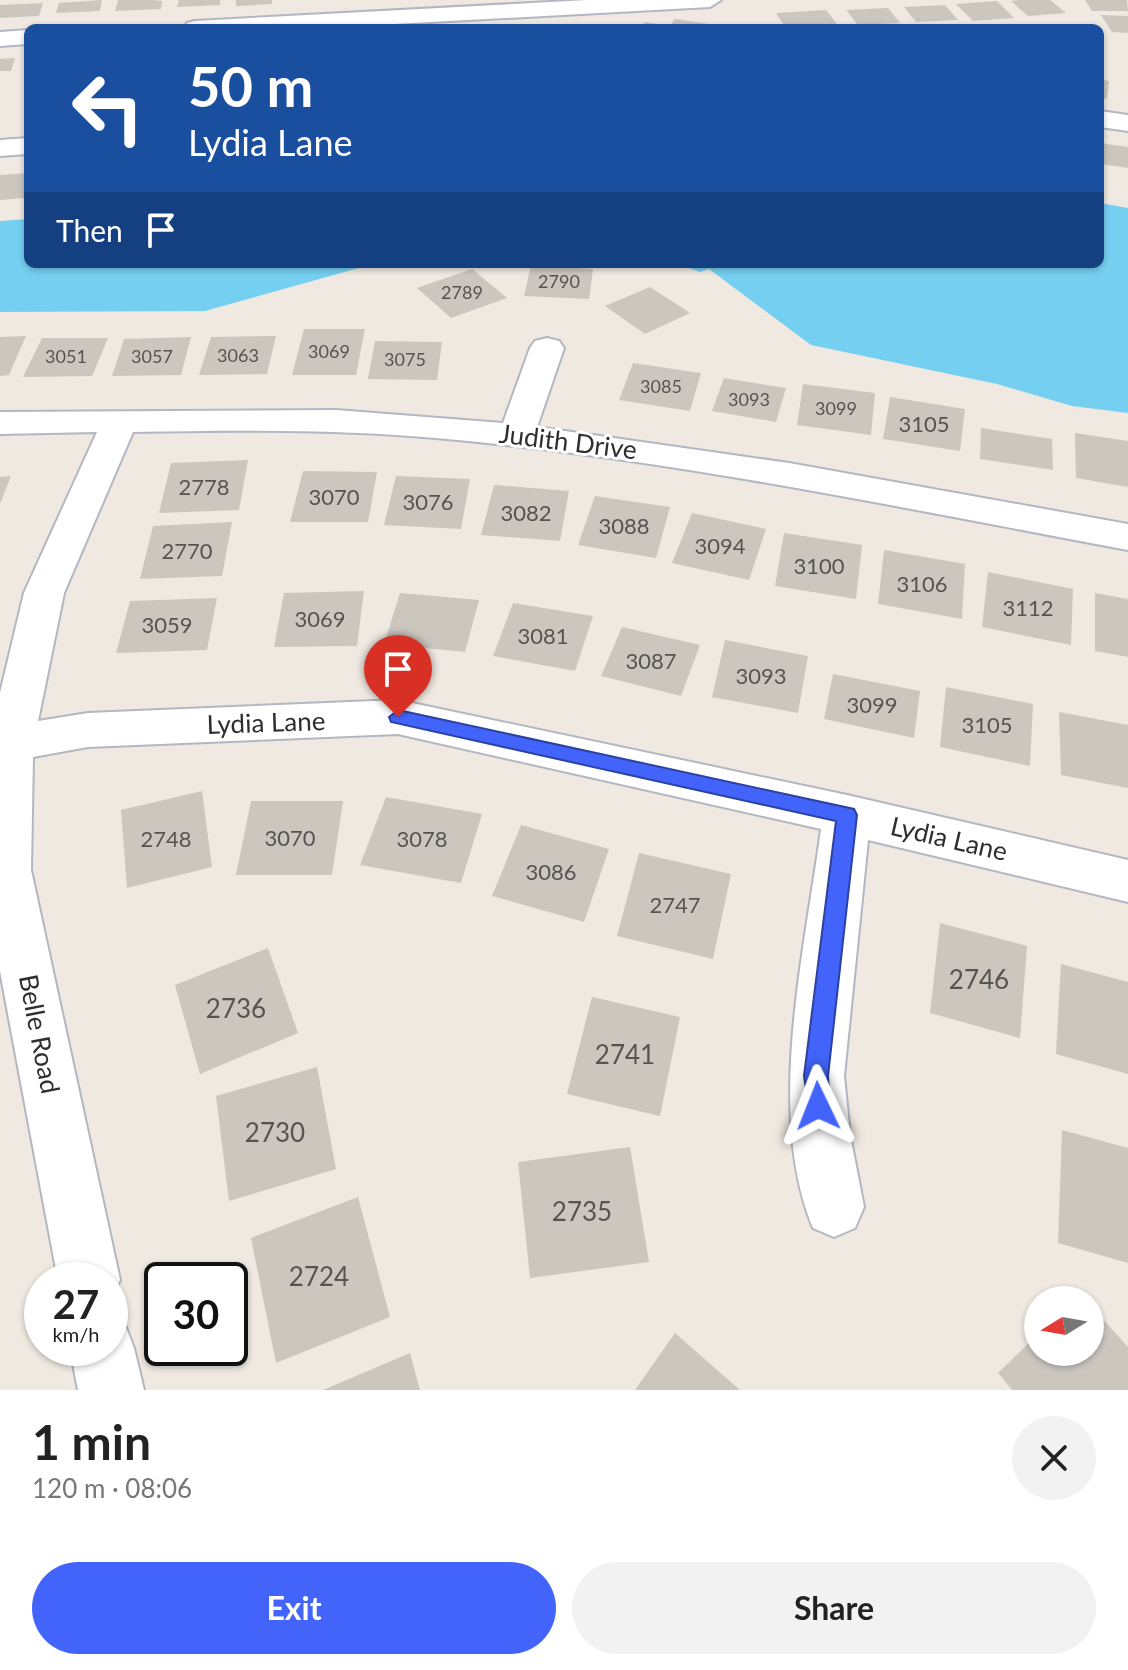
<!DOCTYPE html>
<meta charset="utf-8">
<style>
:root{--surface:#fff;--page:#f2f2f2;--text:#222;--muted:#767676;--accent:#4264fb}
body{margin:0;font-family:Lato,sans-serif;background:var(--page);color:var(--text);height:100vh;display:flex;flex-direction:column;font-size:30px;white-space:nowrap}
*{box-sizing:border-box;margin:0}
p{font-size:26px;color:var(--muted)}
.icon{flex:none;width:44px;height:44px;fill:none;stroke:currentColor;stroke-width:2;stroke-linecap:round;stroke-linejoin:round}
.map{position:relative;height:1390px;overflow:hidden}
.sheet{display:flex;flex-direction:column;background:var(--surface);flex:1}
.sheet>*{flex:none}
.guide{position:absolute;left:24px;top:24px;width:1080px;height:244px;border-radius:12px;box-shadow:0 2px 6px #0004;background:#1a4fa0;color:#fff;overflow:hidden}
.needle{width:52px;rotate:259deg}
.fabs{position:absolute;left:1024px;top:1286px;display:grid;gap:16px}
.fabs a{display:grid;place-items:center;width:80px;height:80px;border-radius:50%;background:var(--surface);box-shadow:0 2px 6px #0004;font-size:40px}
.speed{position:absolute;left:24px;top:1262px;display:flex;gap:16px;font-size:40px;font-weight:700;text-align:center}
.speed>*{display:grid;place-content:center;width:104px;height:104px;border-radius:50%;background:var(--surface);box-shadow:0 2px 6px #0004;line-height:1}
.speed small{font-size:20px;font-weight:400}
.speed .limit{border:4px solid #111;border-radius:12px;background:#fff;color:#111}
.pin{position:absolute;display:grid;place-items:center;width:68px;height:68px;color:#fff;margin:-82px -34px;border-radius:50% 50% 50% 0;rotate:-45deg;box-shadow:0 0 8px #0007}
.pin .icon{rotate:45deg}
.me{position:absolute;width:88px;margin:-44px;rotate:358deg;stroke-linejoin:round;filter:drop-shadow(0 0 6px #0008)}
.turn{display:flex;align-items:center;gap:28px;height:168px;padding:0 32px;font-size:36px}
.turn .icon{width:104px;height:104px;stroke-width:2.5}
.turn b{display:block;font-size:56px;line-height:68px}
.then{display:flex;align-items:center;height:76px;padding:0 32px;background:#0003;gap:16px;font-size:30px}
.round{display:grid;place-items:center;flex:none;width:84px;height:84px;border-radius:42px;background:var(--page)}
.overview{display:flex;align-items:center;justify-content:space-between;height:136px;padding:0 32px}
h1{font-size:48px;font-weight:700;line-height:60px}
.action{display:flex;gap:16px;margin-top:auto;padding:16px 32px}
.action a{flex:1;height:92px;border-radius:48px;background:var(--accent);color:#fff;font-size:32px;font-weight:700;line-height:92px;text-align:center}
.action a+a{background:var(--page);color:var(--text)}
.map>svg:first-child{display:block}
.water{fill:#75cff0}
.building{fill:#cbc7bf}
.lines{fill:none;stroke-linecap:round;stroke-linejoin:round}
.minor-casing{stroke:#b4b7c1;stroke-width:4}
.minor{fill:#fff;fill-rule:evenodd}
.route{fill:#4264fb;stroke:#2b41a3;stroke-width:2}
.labels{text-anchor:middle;stroke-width:6;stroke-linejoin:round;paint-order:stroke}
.far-number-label{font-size:18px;fill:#555452}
.number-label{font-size:22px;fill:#555452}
.street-label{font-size:26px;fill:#2e2e2e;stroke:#fff}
.near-number-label{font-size:26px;fill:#555452}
</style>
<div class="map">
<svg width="1128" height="1390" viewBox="0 0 1128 1390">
<rect width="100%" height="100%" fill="#efe9e1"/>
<g class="water">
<polygon points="1100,203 1128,208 1128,413 1072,406 997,384 811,345 709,269 700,272 678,264 1100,264"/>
<polygon points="28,219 28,264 373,264 205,311 0,312 0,221"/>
</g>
<g class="building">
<polygon points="102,0 100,11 56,13 59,3"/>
<polygon points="118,0 153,0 162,1 161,9 115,11"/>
<polygon points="179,0 220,0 220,5 177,7"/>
<polygon points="236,0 272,0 272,4 236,6"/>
<polygon points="1019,0 1050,0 1066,13 1028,16 1011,1"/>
<polygon points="1085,0 1127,0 1128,11 1092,11"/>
<polygon points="997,1 1014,18 973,21 956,4"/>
<polygon points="43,3 39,16 0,18 0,5"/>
<polygon points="945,5 958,20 916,22 904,7"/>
<polygon points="888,8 900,23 858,25 846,10"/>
<polygon points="826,10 837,24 785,27 776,13"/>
<polygon points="1101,15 1128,16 1128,33 1112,32"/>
<polygon points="675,19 716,25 714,28 640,28 645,22 670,26"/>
<polygon points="15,58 11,71 0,71 0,59"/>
<polygon points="1100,79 1109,81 1107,99 1100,98"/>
<polygon points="1100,143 1128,147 1128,168 1100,164"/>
<polygon points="28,173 24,198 0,200 0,175"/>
<polygon points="531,265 593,269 589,299 524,296"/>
<polygon points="472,269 507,298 451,318 417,288"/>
<polygon points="650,287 690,313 645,334 605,306"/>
<polygon points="304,329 365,329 356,375 292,375"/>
<polygon points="26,336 9,375 0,376 0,337"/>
<polygon points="276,336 267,374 199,375 211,337"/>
<polygon points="191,337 181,375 112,376 124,339"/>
<polygon points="42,338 108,338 92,376 23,377"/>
<polygon points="375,341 442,342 437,380 368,379"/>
<polygon points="633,363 701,373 690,411 619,400"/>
<polygon points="724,378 786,388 776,422 712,411"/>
<polygon points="803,384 875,393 871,435 797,425"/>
<polygon points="890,397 965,409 960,451 883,439"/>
<polygon points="981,428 1052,439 1053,470 980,459"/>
<polygon points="1075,433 1128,441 1128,487 1076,478"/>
<polygon points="248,460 239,510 159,513 171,463"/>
<polygon points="303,471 377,472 368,522 290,522"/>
<polygon points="11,476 0,504 0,477"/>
<polygon points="396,476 470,479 461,529 384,525"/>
<polygon points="494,485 569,491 560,541 481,535"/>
<polygon points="595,496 670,507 656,558 578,545"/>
<polygon points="692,513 766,529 749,580 672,563"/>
<polygon points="232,522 222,576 140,579 153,526"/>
<polygon points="784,533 862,545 856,599 775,586"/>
<polygon points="884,550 965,564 962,619 878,604"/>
<polygon points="988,572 1073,589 1071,645 982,627"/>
<polygon points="364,591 357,646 274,647 284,593"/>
<polygon points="400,593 479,600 465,652 384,644"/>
<polygon points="1095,593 1128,599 1128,657 1095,651"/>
<polygon points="217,598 207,650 116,653 130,601"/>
<polygon points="513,603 593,616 575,671 493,656"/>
<polygon points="622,627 700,645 681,696 601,676"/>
<polygon points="725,640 808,656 798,713 712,697"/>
<polygon points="833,674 920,691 914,738 824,719"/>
<polygon points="946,687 1033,704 1030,766 940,747"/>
<polygon points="1059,712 1128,725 1128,788 1061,775"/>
<polygon points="202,791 212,867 127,888 121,810"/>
<polygon points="386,797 482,814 461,883 360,865"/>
<polygon points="251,801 343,801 332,875 236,875"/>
<polygon points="521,825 609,849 584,922 492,896"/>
<polygon points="639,853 731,874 713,959 617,936"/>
<polygon points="940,923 1027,946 1020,1038 930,1013"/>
<polygon points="268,948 298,1033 200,1074 175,985"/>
<polygon points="1061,964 1128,982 1128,1074 1056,1054"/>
<polygon points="592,997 680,1017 660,1116 567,1094"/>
<polygon points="317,1067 336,1169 229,1201 216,1096"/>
<polygon points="1062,1130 1128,1148 1128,1263 1058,1243"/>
<polygon points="630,1147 649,1262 530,1278 518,1162"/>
<polygon points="358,1197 390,1317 276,1363 251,1238"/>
<polygon points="1090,1305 1128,1347 1128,1390 1012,1390 998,1373 1038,1334 1038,1352 1090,1352"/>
<polygon points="675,1333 740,1390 635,1390"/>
<polygon points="410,1353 420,1390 323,1390"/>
</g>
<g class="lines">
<g class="minor-casing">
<g id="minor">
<polygon points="587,0 721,0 710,7 320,28 184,28 187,23 195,21"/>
<polygon points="28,30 28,44 0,46 0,32"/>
<polygon points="1100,111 1128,115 1128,131 1100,127"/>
<polygon points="28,138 28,154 0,156 0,140"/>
<path d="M547,338L559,341L564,348L537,427L789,463L1128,524V550C902,508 676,460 447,439C343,429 237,430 133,432L64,593L38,721L88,713L398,700L847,795L1128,860V902L868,840L844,1076L850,1135L864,1207L855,1228L834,1237L813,1228C765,1113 805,950 821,829L398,734L88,747L33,757L31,870L120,1280L110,1303V1280H58L0,971V693L24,593L97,432L0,434V412L336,410L503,423L530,348L535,341Z"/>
<polygon points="110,1319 125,1325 134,1348 144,1390 78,1390 70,1348 110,1348"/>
</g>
</g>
<use href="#minor" class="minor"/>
</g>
<polygon class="route" points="398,710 854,809 857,815 828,1076 830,1106 827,1114 818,1117 810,1114 804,1076 836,821 391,722 389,717"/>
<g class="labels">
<g class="far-number-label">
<text x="559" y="288">2790</text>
<text x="462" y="299">2789</text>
<text x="329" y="358">3069</text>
<text x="238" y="362">3063</text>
<text x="66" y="363">3051</text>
<text x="152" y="363">3057</text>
<text x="405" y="366">3075</text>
<text x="661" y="393">3085</text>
<text x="749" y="406">3093</text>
<text x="836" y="415">3099</text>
</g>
<g class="number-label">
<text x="924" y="432">3105</text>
<text x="204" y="495">2778</text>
<text x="334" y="505">3070</text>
<text x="428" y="510">3076</text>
<text x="526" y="521">3082</text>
<text x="624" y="534">3088</text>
<text x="720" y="554">3094</text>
<text x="187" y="559">2770</text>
<text x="819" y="574">3100</text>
<text x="922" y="592">3106</text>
<text x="1028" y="616">3112</text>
<text x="320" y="627">3069</text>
<text x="167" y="633">3059</text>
<text x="543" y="644">3081</text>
<text x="651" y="669">3087</text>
<text x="761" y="684">3093</text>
<text x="872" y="713">3099</text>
<text x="987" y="733">3105</text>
<text x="290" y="846">3070</text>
<text x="166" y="847">2748</text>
<text x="422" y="847">3078</text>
<text x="551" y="880">3086</text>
<text x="675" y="913">2747</text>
</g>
<g class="street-label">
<text transform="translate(568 442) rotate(7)" y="9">Judith Drive</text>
<text transform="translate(266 723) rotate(-2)" y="9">Lydia Lane</text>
<text transform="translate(949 839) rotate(13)" y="9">Lydia Lane</text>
<text transform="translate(39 1034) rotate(79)" y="9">Belle Road</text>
</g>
<g class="near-number-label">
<text x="979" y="989">2746</text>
<text x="236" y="1018">2736</text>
<text x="625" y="1064">2741</text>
<text x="275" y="1142">2730</text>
<text x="582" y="1221">2735</text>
<text x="319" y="1286">2724</text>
</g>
</g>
</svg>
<div class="fabs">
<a><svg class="needle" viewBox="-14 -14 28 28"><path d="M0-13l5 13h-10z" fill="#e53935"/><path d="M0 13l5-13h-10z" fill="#767676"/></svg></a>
</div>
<div class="speed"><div>27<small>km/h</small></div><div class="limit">30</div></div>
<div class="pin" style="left:398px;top:717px;background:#d93025"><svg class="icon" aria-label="arrive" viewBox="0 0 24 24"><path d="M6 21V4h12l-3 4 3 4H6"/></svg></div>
<svg class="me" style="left:818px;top:1106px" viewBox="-20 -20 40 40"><path d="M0-17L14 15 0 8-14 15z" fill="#4264fb" stroke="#fff" stroke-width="4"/></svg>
<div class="guide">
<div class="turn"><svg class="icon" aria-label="left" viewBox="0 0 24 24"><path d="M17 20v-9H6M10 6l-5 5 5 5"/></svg><div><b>50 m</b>Lydia Lane</div></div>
<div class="then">Then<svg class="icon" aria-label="arrive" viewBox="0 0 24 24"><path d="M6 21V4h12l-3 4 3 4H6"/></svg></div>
</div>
</div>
<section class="sheet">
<div class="overview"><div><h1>1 min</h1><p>120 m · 08:06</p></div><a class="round"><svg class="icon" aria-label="close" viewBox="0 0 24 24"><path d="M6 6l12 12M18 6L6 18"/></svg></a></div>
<div class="action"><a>Exit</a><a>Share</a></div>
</section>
